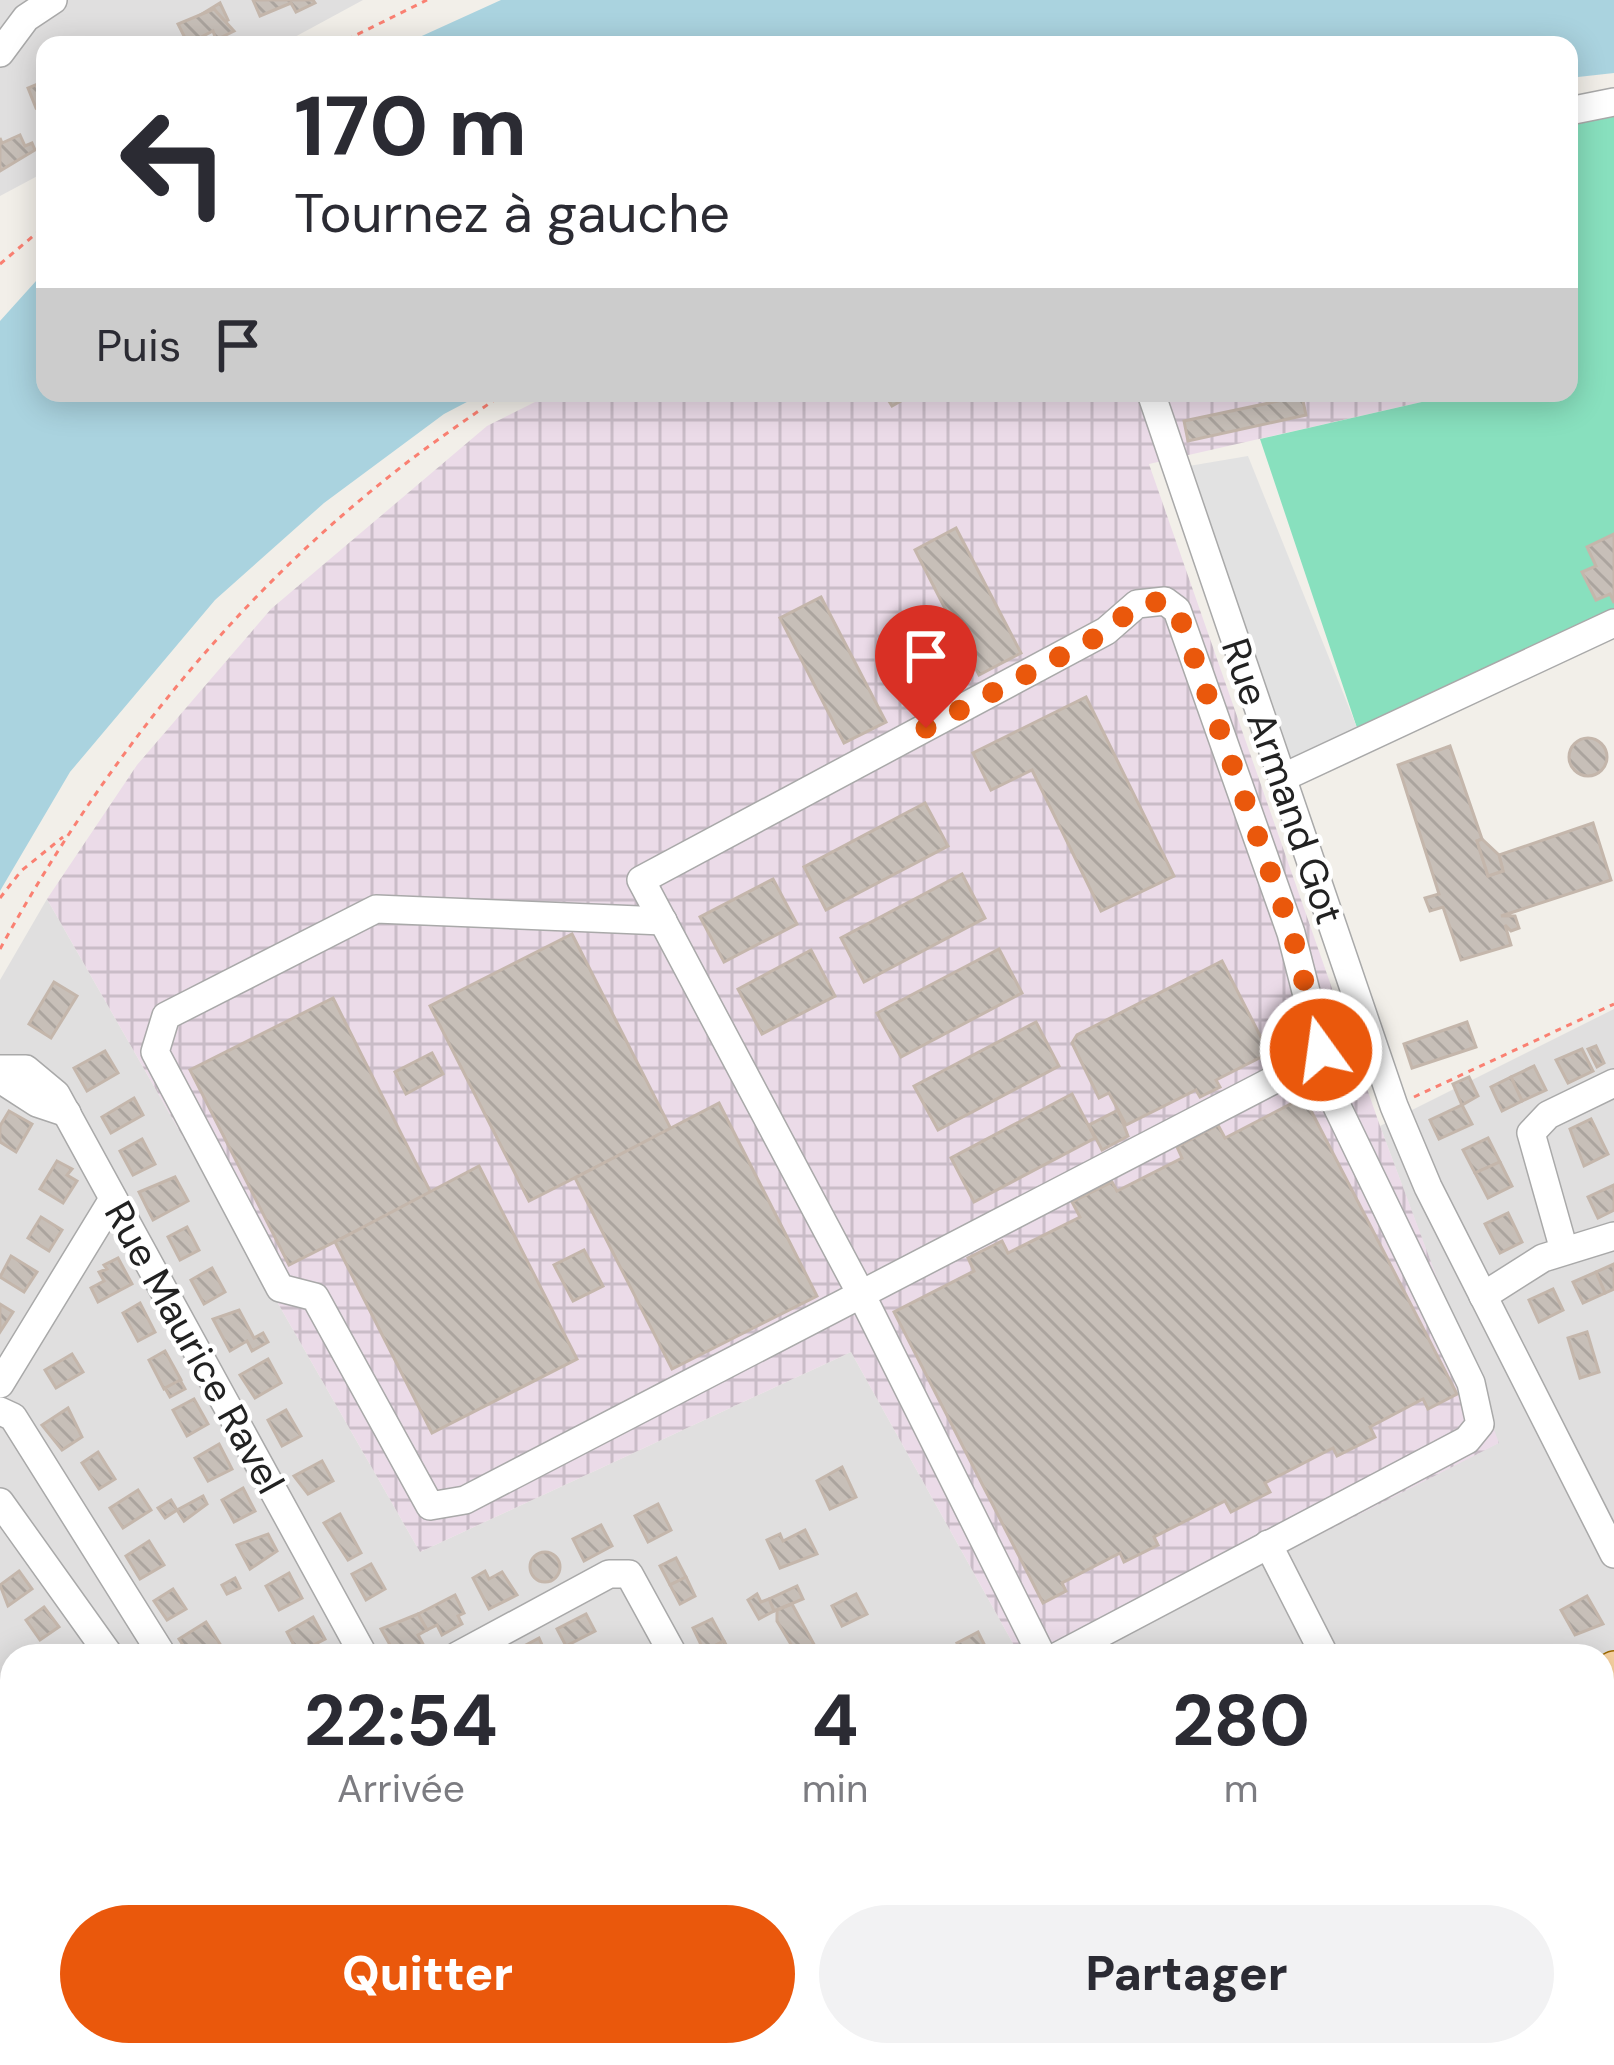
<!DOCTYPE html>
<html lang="fr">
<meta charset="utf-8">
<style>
:root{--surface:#fff;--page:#f2f2f3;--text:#2b2b33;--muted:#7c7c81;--accent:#ea580c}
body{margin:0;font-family:"DM Sans",sans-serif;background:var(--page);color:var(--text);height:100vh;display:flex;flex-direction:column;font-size:45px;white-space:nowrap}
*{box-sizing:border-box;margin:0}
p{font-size:39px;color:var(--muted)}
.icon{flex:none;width:66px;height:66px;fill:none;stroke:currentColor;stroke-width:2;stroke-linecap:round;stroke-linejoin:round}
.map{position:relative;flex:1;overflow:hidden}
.panel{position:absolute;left:0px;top:1644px;width:1614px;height:423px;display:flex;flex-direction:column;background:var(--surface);border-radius:36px 36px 0 0;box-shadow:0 6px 30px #0003}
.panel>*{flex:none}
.hud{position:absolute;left:36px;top:36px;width:1542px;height:366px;border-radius:24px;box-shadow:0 6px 30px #0003;background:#fff;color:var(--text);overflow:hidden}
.pin{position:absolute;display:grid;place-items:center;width:102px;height:102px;color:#fff;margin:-123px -51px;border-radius:50% 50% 50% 0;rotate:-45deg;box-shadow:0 0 12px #0007}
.pin .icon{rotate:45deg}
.me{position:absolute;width:132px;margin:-66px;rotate:346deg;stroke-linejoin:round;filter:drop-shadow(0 0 9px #0008)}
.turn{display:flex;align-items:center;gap:42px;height:252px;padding:0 60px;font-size:54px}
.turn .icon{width:156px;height:156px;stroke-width:2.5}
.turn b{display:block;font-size:84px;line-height:102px}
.then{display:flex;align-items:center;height:114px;padding:0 60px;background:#0003;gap:24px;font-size:45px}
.eta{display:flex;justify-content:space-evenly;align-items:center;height:204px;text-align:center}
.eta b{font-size:72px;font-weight:800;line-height:84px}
.action{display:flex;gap:24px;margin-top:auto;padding:24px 60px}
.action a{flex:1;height:138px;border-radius:72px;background:var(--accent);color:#fff;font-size:48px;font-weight:800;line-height:138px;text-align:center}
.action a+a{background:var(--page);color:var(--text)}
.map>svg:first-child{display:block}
.residential{fill:#e0dfdf}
.industrial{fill:url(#industrial-grid)}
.pitch{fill:#88e0be}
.parking{fill:#e2e2e2}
.water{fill:#aad3df}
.building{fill:url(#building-back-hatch);stroke:#c4b6ab;stroke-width:3}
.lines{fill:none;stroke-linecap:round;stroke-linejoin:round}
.minor-casing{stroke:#a9a9a9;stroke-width:30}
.major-casing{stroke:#a06b00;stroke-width:36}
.path{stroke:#fa8072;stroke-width:3;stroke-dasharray:6 6;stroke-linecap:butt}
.minor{stroke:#fff;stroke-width:27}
.major{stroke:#fcd6a4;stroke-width:33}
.rail-casing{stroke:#707070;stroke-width:10}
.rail{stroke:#fff;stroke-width:6;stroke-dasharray:18;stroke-linecap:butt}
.route{stroke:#ea580c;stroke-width:21;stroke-dasharray:0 37.8}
.labels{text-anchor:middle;stroke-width:9;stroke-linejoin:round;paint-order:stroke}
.street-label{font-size:39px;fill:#222;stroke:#fff}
</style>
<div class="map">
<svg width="1614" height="2065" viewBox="0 0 1614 2065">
<defs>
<pattern id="industrial-grid" width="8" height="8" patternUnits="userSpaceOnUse" patternTransform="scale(3)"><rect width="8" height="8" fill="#ebdbe8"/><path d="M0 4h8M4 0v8" fill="none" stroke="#c9bcc7"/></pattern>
<pattern id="building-back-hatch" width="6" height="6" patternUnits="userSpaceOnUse" patternTransform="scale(3)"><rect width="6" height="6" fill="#c7bfb8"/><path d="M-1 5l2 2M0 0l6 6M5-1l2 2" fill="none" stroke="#aba49e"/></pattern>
</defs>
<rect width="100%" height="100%" fill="#f2efe9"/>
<g class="residential">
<polygon points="0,0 363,0 280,45 45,45 45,172 0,196"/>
<polygon points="47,899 420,1552 851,1352 1020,1656 12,1656 12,2055 1602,2055 1602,1656 1082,1656 1498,1443 1380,1126 1614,1009 1614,2065 0,2065 0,980"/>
</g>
<polygon class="industrial" points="553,393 1461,393 1149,464 1380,1126 1499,1443 1082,1656 1020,1656 851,1352 420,1552 47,899 137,765 271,609 487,426"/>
<polygon class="pitch" points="1614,114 1614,610 1357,728 1260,439 1461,393 1569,393 1569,125"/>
<polygon class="parking" points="1248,456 1360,735 1288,768 1183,467"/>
<g class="water">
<polygon points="501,0 1614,0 1614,73 1569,78 1569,45 402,45"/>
<polygon points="45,271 45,393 484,393 444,414 324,503 215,600 70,772 0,891 0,321"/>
</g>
<g class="building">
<polygon points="253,0 313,0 315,3 296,12 291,3 260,16"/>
<polygon points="220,3 228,20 222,23 214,9 197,17"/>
<polygon points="214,9 234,31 216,40 213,31 188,44 178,24"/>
<polygon points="40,83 45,104 36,108 28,88"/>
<polygon points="20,135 25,146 32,143 35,150 0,171 0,138 2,143"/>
<polygon points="884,393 915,393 892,406"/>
<polygon points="1302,396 1306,415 1188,441 1184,421"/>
<polygon points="956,528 1021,653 979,675 915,550"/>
<polygon points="1614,534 1614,603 1610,594 1596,600 1582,572 1596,566 1587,547"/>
<polygon points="821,597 886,722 844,743 780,618"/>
<polygon points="1086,697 1174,876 1101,911 1032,770 991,790 973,753"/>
<circle cx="1588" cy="757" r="19"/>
<polygon points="1450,746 1482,839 1477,841 1488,876 1503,871 1499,855 1593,823 1611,880 1501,916 1515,916 1519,928 1511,931 1505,925 1511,945 1461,960 1443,907 1430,911 1425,898 1439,894 1398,765"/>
<polygon points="925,803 948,846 826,910 804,867"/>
<polygon points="1482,839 1499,855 1503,871 1488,876 1477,841"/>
<polygon points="962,874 985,918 864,982 841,938"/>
<polygon points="773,879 797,924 724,962 700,917"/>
<polygon points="572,934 671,1129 529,1201 430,1006"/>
<polygon points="999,949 1022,993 901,1057 877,1013"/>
<polygon points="811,950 835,996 762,1034 738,989"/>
<polygon points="1222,961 1269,1053 1216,1080 1220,1087 1200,1097 1196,1090 1126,1125 1109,1093 1099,1098 1072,1043 1077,1035"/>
<polygon points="54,982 77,996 51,1038 29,1024"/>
<polygon points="333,998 431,1193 289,1265 190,1070"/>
<polygon points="1036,1022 1059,1066 938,1130 914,1086"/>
<polygon points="1467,1022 1476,1047 1412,1068 1404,1044"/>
<polygon points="1596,1046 1604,1063 1597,1067 1588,1049"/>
<polygon points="1582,1049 1593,1071 1568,1083 1556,1060"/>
<polygon points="105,1051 118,1073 87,1091 74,1068"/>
<polygon points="432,1053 443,1074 406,1094 395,1072"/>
<polygon points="1534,1066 1546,1090 1522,1101 1511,1077"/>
<polygon points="1469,1077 1478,1096 1462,1105 1453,1084"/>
<polygon points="1511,1077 1522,1101 1502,1111 1491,1087"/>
<polygon points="1072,1094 1095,1138 974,1202 951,1158"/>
<polygon points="1304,1097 1457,1394 1428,1409 1423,1399 1370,1427 1375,1437 1337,1456 1333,1448 1265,1483 1270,1492 1231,1512 1225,1501 1154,1537 1158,1545 1124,1562 1120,1553 1062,1583 1066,1591 1043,1603 894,1312 974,1271 968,1258 1002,1241 1008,1253 1080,1217 1072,1202 1112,1182 1117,1191 1182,1158 1177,1147 1218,1125 1225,1138"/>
<polygon points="134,1098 143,1115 111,1133 102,1117"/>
<polygon points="719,1103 817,1296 672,1369 575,1178"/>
<polygon points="1462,1105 1472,1124 1439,1139 1430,1120"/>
<polygon points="1118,1110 1128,1136 1102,1150 1089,1125"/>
<polygon points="9,1111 32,1124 16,1152 0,1142 0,1126"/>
<polygon points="1591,1119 1608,1154 1584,1166 1570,1129"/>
<polygon points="1488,1138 1500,1162 1475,1173 1463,1150"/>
<polygon points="142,1139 155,1164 133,1175 120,1151"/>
<polygon points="57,1161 72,1169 67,1175 77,1181 63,1203 40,1189"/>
<polygon points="1500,1162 1512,1186 1488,1198 1475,1173"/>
<polygon points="479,1166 577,1359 432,1433 335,1242"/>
<polygon points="175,1177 188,1201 153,1220 139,1192"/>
<polygon points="1614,1185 1614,1210 1598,1218 1588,1197"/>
<polygon points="1508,1213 1522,1242 1500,1253 1485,1224"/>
<polygon points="41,1217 62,1230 49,1251 28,1238"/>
<polygon points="187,1227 199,1250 180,1260 168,1237"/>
<polygon points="584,1250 603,1286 573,1301 554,1265"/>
<polygon points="11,1256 37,1272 24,1292 0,1277"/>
<polygon points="118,1258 132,1284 98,1302 91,1288 104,1281 99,1272 107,1269 104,1265"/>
<polygon points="1614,1264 1614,1289 1605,1293 1596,1272"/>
<polygon points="212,1268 225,1292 204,1304 191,1280"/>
<polygon points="1596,1272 1605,1293 1583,1303 1573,1282"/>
<polygon points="1553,1289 1563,1310 1539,1322 1529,1300"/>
<polygon points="140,1303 155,1332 138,1341 123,1313"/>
<polygon points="0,1304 13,1312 0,1332"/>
<polygon points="239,1310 254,1338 263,1333 268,1342 252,1351 247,1341 230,1351 213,1319"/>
<polygon points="1587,1332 1599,1372 1580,1378 1568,1338"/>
<polygon points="165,1351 181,1380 164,1389 149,1360"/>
<polygon points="72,1354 83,1372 56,1388 45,1370"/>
<polygon points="268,1359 281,1383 255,1398 240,1375"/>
<polygon points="180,1380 185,1389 170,1397 165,1388"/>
<polygon points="194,1399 208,1424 187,1436 173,1410"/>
<polygon points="68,1408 82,1437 62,1450 42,1425"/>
<polygon points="286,1410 301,1436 282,1446 268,1420"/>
<polygon points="219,1444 232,1469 208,1481 195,1458"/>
<polygon points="98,1452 115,1479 99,1489 82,1463"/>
<polygon points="322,1461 333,1481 308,1494 294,1476"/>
<polygon points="842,1467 856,1497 830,1509 817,1481"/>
<polygon points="243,1488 255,1511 234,1522 222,1500"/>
<polygon points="138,1490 151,1510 123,1528 110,1508"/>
<polygon points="203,1496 207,1504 184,1521 177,1510"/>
<polygon points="171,1500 177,1510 165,1518 158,1508"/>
<polygon points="658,1504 671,1530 648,1542 635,1516"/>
<polygon points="340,1514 361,1553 348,1560 324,1523"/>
<polygon points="601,1525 612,1546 584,1561 573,1539"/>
<polygon points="805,1530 817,1554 780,1568 767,1540 780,1534 783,1541"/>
<polygon points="268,1534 277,1551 250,1569 237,1545"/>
<polygon points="149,1541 164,1565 140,1579 126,1556"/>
<circle cx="545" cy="1567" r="15"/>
<polygon points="676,1558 686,1577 670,1585 660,1566"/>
<polygon points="371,1564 385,1589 366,1600 352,1574"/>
<polygon points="19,1571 32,1589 8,1606 0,1585"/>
<polygon points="485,1571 489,1579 502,1572 517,1595 489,1609 473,1578"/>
<polygon points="289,1573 302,1598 279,1610 266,1586"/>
<polygon points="686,1577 695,1596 680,1604 670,1585"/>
<polygon points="235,1578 240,1588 227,1594 222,1585"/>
<polygon points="797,1586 803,1599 774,1611 769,1599"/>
<polygon points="173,1589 186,1609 167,1620 154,1601"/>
<polygon points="757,1594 761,1602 769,1599 774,1611 759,1619 748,1600"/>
<polygon points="856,1594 867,1614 842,1626 832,1606"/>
<polygon points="455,1595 464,1613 458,1616 462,1624 442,1635 437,1625 427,1630 418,1614"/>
<polygon points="1587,1596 1603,1624 1575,1635 1561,1610"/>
<polygon points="792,1604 817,1650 806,1656 798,1656 777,1621 777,1610"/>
<polygon points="44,1607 59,1627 40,1640 26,1620"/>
<polygon points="418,1614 427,1630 418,1635 423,1644 402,1654 394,1652 381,1629"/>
<polygon points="586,1614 595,1631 566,1646 557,1629"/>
<polygon points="313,1617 325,1639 298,1653 287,1632"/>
<polygon points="712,1619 724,1641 704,1651 693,1628"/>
<polygon points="206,1622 220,1644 202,1656 190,1656 179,1639"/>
<polygon points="978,1632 990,1656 955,1656 963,1652 957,1643"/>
<polygon points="539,1638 547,1656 505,1656"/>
<polygon points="724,1641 732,1656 707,1656 704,1651"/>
<polygon points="0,1709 12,1725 0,1734"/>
<polygon points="1607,1772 1614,1805 1603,1812 1602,1775"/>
<polygon points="0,1885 12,1901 12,1925 6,1917 0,1920"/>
<polygon points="21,2055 48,2055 35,2065"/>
<polygon points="121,2055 144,2055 152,2065 129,2065"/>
<polygon points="266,2055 268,2059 260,2065 236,2065 229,2056"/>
<polygon points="330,2055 356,2055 341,2065"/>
<polygon points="962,2055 1007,2055 1012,2063 967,2065"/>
<polygon points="1106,2055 1128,2055 1122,2059 1126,2065 1113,2065"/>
<polygon points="1281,2055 1289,2055 1295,2065 1273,2065"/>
</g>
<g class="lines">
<g class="minor-casing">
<g id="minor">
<polyline points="0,53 26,18 53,0"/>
<polyline points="1569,111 1614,102"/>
<polyline points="1151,393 1394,1106 1428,1187 1614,1554"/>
<polyline points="1284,777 1614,623"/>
<polyline points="663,921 376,909 166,1016 155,1052 280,1288 315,1297 430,1506 465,1500 1314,1059"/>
<polyline points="0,1069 26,1069 56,1094 364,1656"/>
<polyline points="0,1079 37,1103 67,1113"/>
<polyline points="1564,1250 1531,1133 1548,1115 1614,1083"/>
<polyline points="1483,1296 1543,1258 1614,1236"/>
<polyline points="0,1384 113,1199"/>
<polyline points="0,1411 13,1417 163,1656"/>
<polyline points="0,1502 110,1656"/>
<polyline points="1268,1544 1325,1656"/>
<polyline points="457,1656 609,1574 629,1574 674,1656"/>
<polyline points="1042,1656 861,1294 641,880 1106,631 1137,604 1165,601 1177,610 1291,933 1321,1050 1314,1059 1471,1383 1480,1424 1467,1440 1058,1656"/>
<polyline points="0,1804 12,1819"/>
<polyline points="0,1961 12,1977"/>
<polyline points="187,2055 195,2065"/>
<polyline points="392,2055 399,2065"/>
<polyline points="598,2055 604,2065"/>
<polyline points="810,2055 816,2065"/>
<polyline points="1168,2055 1174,2065"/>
</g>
</g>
<g class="major-casing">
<g id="major">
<polyline points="1602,1675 1614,1668"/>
<polyline points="1040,2065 1054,2055"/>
</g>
</g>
<g class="path">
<polyline points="336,45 427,0"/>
<polyline points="0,264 45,226"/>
<polyline points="0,898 21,871 63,837"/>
<path d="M0,949C99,770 225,607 386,479C424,448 465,421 504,393"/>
<polyline points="1414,1097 1614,1004"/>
</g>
<use href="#minor" class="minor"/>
<use href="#major" class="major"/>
<g class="rail-casing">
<polyline id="rail" points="1602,2022 1614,2042"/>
</g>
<use href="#rail" class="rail"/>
</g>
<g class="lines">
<polyline class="route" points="926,728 1106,632 1137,604 1165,601 1177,610 1292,933 1321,1050"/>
</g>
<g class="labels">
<g class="street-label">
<text transform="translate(1283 781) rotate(71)" y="14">Rue Armand Got</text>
<text transform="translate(195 1347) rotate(61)" y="14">Rue Maurice Ravel</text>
</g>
</g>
</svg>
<div class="pin" style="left:926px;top:728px;background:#d93025"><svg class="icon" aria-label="arrive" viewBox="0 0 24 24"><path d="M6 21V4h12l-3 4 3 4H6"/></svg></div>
<svg class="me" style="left:1321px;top:1050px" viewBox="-20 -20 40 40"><circle r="17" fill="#ea580c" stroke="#fff" stroke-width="3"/><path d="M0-11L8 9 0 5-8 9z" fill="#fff"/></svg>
<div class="hud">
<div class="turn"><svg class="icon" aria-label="left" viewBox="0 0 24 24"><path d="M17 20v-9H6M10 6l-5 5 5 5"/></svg><div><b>170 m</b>Tournez à gauche</div></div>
<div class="then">Puis<svg class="icon" aria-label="arrive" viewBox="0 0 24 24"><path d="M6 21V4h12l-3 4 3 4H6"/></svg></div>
</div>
<section class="panel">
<div class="eta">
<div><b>22:54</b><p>Arrivée</p></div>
<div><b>4</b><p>min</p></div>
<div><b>280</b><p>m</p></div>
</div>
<div class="action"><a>Quitter</a><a>Partager</a></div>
</section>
</div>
